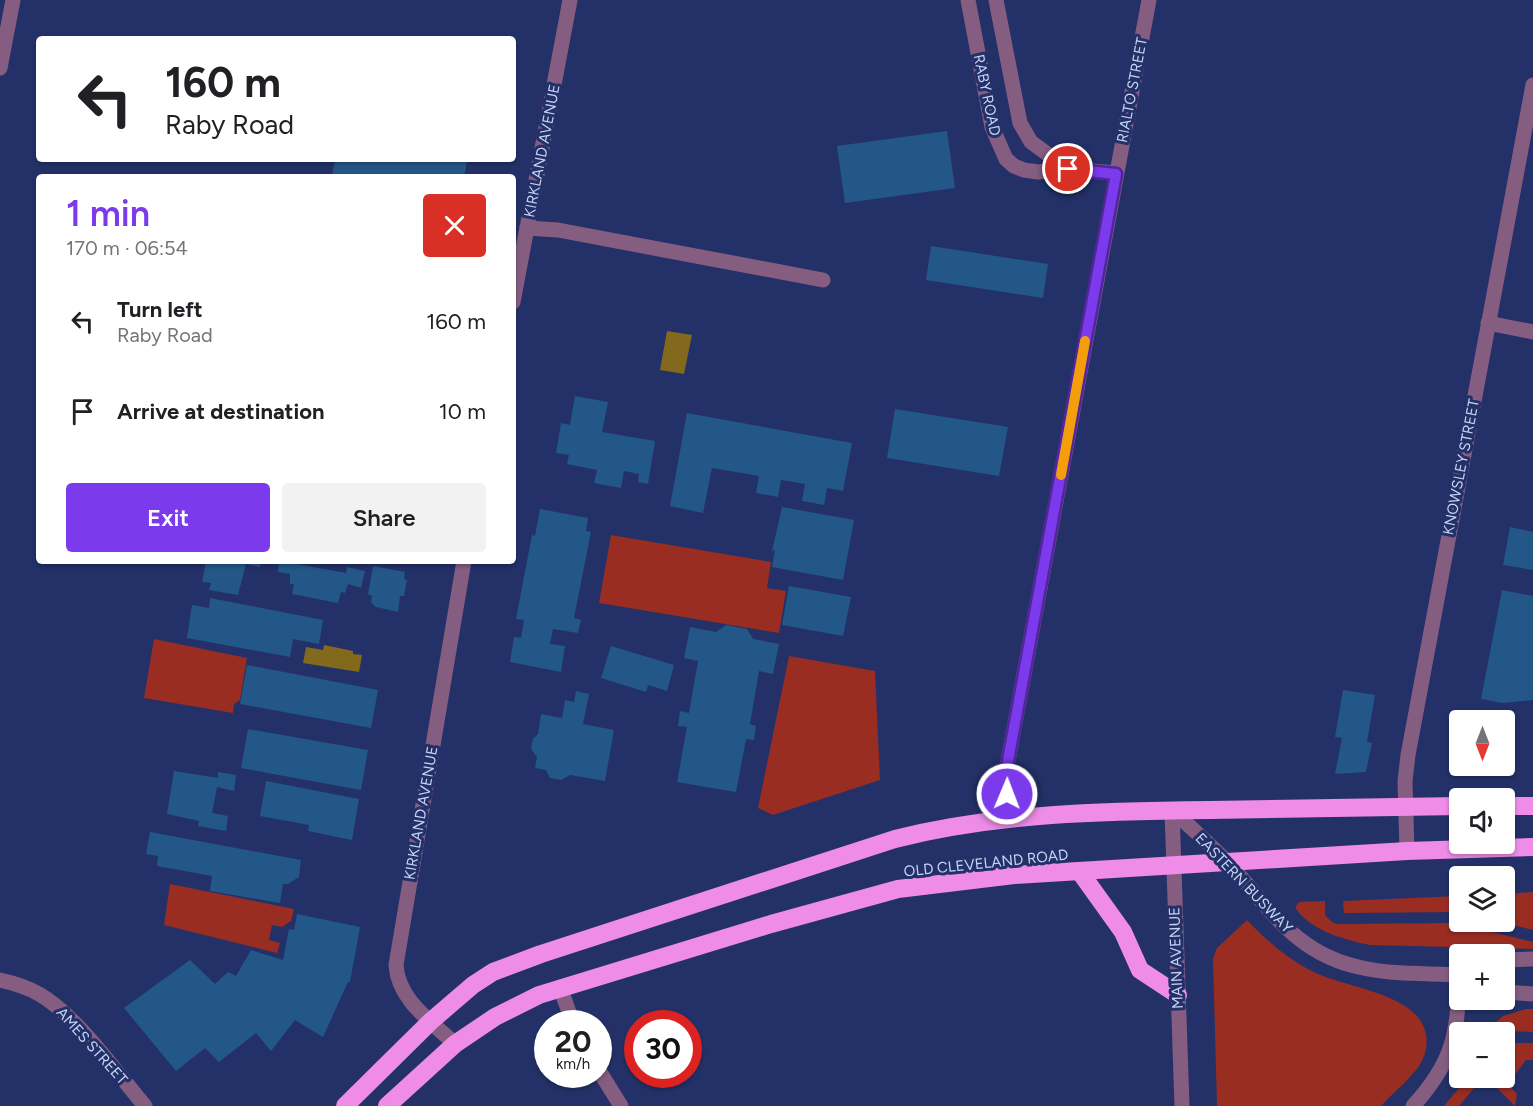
<!DOCTYPE html>
<meta charset="utf-8">
<style>
:root{--surface:#fff;--page:#f2f2f2;--text:#202124;--muted:#757577;--accent:#7c3aed}
body{margin:0;font-family:Figtree,sans-serif;background:var(--page);color:var(--text);height:100vh;display:flex;flex-direction:column;font-size:22px;white-space:nowrap}
*{box-sizing:border-box;margin:0}
p{font-size:20px;color:var(--muted)}
.icon{flex:none;width:33px;height:33px;fill:none;stroke:currentColor;stroke-width:2;stroke-linecap:round;stroke-linejoin:round}
.map{position:relative;flex:1;overflow:hidden}
.panel{position:absolute;left:36px;top:174px;width:480px;height:390px;display:flex;flex-direction:column;background:var(--surface);border-radius:6px;box-shadow:0 2px 4px #0004}
.panel>*{flex:none}
.top-card{position:absolute;left:36px;top:36px;width:480px;height:126px;border-radius:6px;box-shadow:0 2px 4px #0004;background:#fff;color:var(--text);overflow:hidden}
.needle{width:39px;rotate:180deg}
.buttons{position:absolute;left:1449px;top:710px;display:grid;gap:12px}
.buttons a{display:grid;place-items:center;width:66px;height:66px;border-radius:6px;background:var(--surface);box-shadow:0 2px 4px #0004;font-size:30px}
.speed{position:absolute;left:534px;top:1010px;display:flex;gap:12px;font-size:30px;font-weight:700;text-align:center}
.speed>*{display:grid;place-content:center;width:78px;height:78px;border-radius:50%;background:var(--surface);box-shadow:0 2px 4px #0004;line-height:1}
.speed small{font-size:15px;font-weight:400}
.speed .limit{border:9px solid #d22;background:#fff;color:#111}
.pin{position:absolute;display:grid;place-items:center;width:51px;height:51px;color:#fff;margin:-26px;border:3px solid #fff;border-radius:50%;box-shadow:0 2px 6px #0007}
.me{position:absolute;width:66px;margin:-33px;rotate:1deg;stroke-linejoin:round;filter:drop-shadow(0 0 4px #0008)}
.turn{display:flex;align-items:center;gap:21px;height:126px;padding:0 30px;font-size:27px}
.turn .icon{width:78px;height:78px;stroke-width:2.5}
.turn b{display:block;font-size:42px;line-height:51px}
.round{display:grid;place-items:center;flex:none;width:63px;height:63px;border-radius:6px;background:var(--page)}
.head{display:flex;align-items:center;justify-content:space-between;height:102px;padding:0 30px}
h1{font-size:36px;font-weight:600;line-height:45px;color:var(--accent)}
.primary-button{display:flex;gap:12px;margin-top:auto;padding:12px 30px}
.primary-button a{flex:1;height:69px;border-radius:6px;background:var(--accent);color:#fff;font-size:24px;font-weight:600;line-height:69px;text-align:center}
.primary-button a+a{background:var(--page);color:var(--text)}
ul{padding:0;list-style:none}
li{display:flex;align-items:center;gap:18px;height:90px;padding:0 30px}
li div{flex:1}
li b{display:block;font-size:22px}
li em{font-style:normal}
.map>svg:first-child{display:block}
.green{fill:#992d22}
.water{fill:#83691b}
.building{fill:#235788}
.lines{fill:none;stroke-linecap:round;stroke-linejoin:round}
.minor{stroke:#855d81;stroke-width:15}
.highway{stroke:#ee8ce7;stroke-width:18}
.route-casing{stroke:#51269a;stroke-width:15}
.route{stroke:#7c3aed;stroke-width:10}
.slow{stroke:#f59e0b;stroke-width:10}
.labels{text-anchor:middle;stroke-width:6;stroke-linejoin:round;paint-order:stroke}
.street-label{font-size:15px;fill:#c8d4f6;stroke:#233168}
</style>
<div class="map">
<svg width="1533" height="1106" viewBox="0 0 1533 1106">
<rect width="100%" height="100%" fill="#233168"/>
<g class="green">
<polygon points="611,535 771,562 767,588 786,591 779,633 599,603"/>
<polygon points="154,639 247,658 240,700 234,704 233,713 144,698"/>
<polygon points="789,656 875,671 880,780 773,815 758,808"/>
<polygon points="170,884 294,909 291,921 282,927 272,925 269,940 280,943 277,953 164,925"/>
<polygon points="1533,892 1533,930 1497,921 1504,921 1505,894"/>
<polygon points="1459,896 1459,912 1344,913 1343,901"/>
<path d="M1325,901V915L1332,922L1337,924L1455,923L1533,942V949L1370,945C1345,940 1312,931 1296,909V906L1299,902Z"/>
<path d="M1247,920C1267,941 1289,960 1316,973C1347,988 1420,994 1426,1035C1428,1046 1425,1057 1419,1066C1409,1080 1393,1093 1381,1106H1217L1213,959L1217,948Z"/>
<polygon points="1526,1009 1533,1009 1533,1032 1511,1031 1505,1036 1504,1032 1485,1032 1503,1016"/>
<polygon points="1515,1043 1533,1043 1533,1060 1526,1060 1508,1084 1517,1094 1515,1106 1494,1085 1494,1077 1504,1077 1505,1051"/>
<polygon points="1468,1077 1479,1077 1475,1087 1459,1106 1444,1106"/>
</g>
<g class="water">
<polygon points="667,331 692,335 684,374 660,370"/>
<polygon points="324,645 353,651 353,654 362,655 359,672 303,663 306,647 323,650"/>
</g>
<g class="building">
<polygon points="947,131 955,188 845,203 837,146"/>
<polygon points="335,159 449,159 467,162 464,177 332,177"/>
<polygon points="931,246 1048,264 1043,298 926,280"/>
<polygon points="575,396 608,402 602,432 655,441 648,484 638,482 639,474 624,471 621,488 594,483 597,470 567,464 569,455 556,453 561,423 570,425"/>
<polygon points="895,409 1008,427 999,476 887,458"/>
<polygon points="687,413 852,443 843,491 827,488 824,505 802,501 805,484 781,480 778,497 756,493 759,476 712,468 703,513 670,506"/>
<polygon points="782,507 854,520 843,580 772,567 775,550 772,551"/>
<polygon points="540,509 588,518 586,531 591,532 574,618 581,620 578,633 553,629 550,644 565,646 561,672 510,662 514,637 521,638 524,620 516,619 532,535 535,536"/>
<polygon points="1510,527 1533,532 1533,570 1503,565"/>
<polygon points="206,561 261,561 260,567 246,564 238,595 209,590 211,583 202,582"/>
<polygon points="279,561 297,561 297,564 346,573 347,567 365,571 361,588 348,584 345,593 341,592 338,603 292,594 294,584 290,584 290,574 278,572"/>
<polygon points="373,566 405,572 404,579 407,580 404,596 400,596 398,612 376,607 371,602 372,596 368,594"/>
<polygon points="789,586 851,597 843,636 782,625"/>
<polygon points="1502,590 1533,596 1533,700 1503,703 1481,699"/>
<polygon points="210,598 323,620 319,644 293,639 290,657 187,638 192,605 209,608"/>
<polygon points="726,625 747,629 753,639 779,644 773,674 759,671 750,724 756,726 754,740 746,739 736,792 677,782 687,727 678,726 680,711 689,713 698,661 684,658 690,627 716,632"/>
<polygon points="611,646 674,665 667,691 648,685 646,692 601,678"/>
<polygon points="247,665 378,690 371,728 240,704"/>
<polygon points="1343,690 1375,695 1367,742 1372,743 1366,772 1335,774 1342,738 1335,737"/>
<polygon points="576,691 589,694 583,724 614,730 605,781 570,775 561,780 550,778 546,770 535,768 537,757 531,749 533,739 538,734 541,714 562,718 565,700 574,702"/>
<polygon points="248,729 368,750 361,790 241,768"/>
<polygon points="174,771 218,778 218,772 236,775 234,791 217,787 212,813 228,816 226,831 198,826 199,821 167,814"/>
<polygon points="266,781 359,799 352,840 308,831 309,825 260,816"/>
<polygon points="150,832 301,860 299,877 288,884 283,884 280,903 210,891 212,876 157,866 158,856 146,854"/>
<polygon points="297,914 360,927 350,982 348,982 323,1037 295,1020 271,1051 256,1033 219,1062 205,1048 176,1071 124,1008 190,960 215,984 228,972 236,976 251,950 283,960 289,929 294,930"/>
</g>
<g class="lines">
<g class="minor">
<polyline points="968,0 992,127 1006,159 1014,166 1024,170 1038,172 1068,169 1116,173"/>
<polyline points="996,0 1020,123 1031,142 1068,169"/>
<polyline points="0,68 13,0"/>
<polyline points="527,228 558,230 823,280"/>
<polyline points="513,302 570,0"/>
<polyline points="1488,323 1533,332"/>
<path d="M1172,810C1191,828 1211,845 1229,864C1271,909 1296,955 1363,968C1395,975 1428,973 1460,975"/>
<polyline points="1172,810 1182,1106"/>
<polyline points="1008,818 1007,766 1149,0"/>
<polyline points="1407,851 1405,781 1408,755 1533,85"/>
<polyline points="1504,960 1533,959"/>
<path d="M0,980C14,983 27,987 39,994C77,1016 116,1072 145,1106"/>
<polyline points="560,987 573,1023"/>
<polyline points="1504,992 1533,994"/>
<path d="M455,1044C431,1021 398,1000 396,965L464,561"/>
<polyline points="598,1069 621,1106"/>
<path d="M1413,1106C1454,1061 1458,1033 1459,975"/>
</g>
<g class="highway">
<polyline points="1504,806 1533,806"/>
<polyline points="1080,872 1123,932 1140,970 1178,995"/>
<path d="M345,1106L431,1021L473,985L493,972L541,954L895,839C998,813 1104,811 1210,810C1293,809 1376,808 1460,806"/>
<polyline points="387,1106 455,1044 495,1017 539,995 771,924 898,889 1014,875 1407,851 1533,847"/>
</g>
</g>
<g class="lines">
<g class="route-casing">
<polyline id="route" points="1007,794 1007,766 1116,174 1068,169"/>
</g>
<use href="#route" class="route"/>
<polyline class="slow" points="1061,475 1085,341"/>
</g>
<g class="labels">
<g class="street-label">
<text transform="translate(1132 90) rotate(-79)" y="5">RIALTO STREET</text>
<text transform="translate(987 95) rotate(78)" y="5">RABY ROAD</text>
<text transform="translate(542 151) rotate(-79)" y="5">KIRKLAND AVENUE</text>
<text transform="translate(1461 467) rotate(-79)" y="5">KNOWSLEY STREET</text>
<text transform="translate(421 813) rotate(-80)" y="5">KIRKLAND AVENUE</text>
<text transform="translate(986 863) rotate(-6)" y="5">OLD CLEVELAND ROAD</text>
<text transform="translate(1244 883) rotate(46)" y="5">EASTERN BUSWAY</text>
<text transform="translate(1176 958) rotate(-92)" y="5">MAIN AVENUE</text>
<text transform="translate(92 1046) rotate(48)" y="5">AMES STREET</text>
</g>
</g>
</svg>
<div class="buttons">
<a><svg class="needle" viewBox="-14 -14 28 28"><path d="M0-13l5 13h-10z" fill="#e53935"/><path d="M0 13l5-13h-10z" fill="#757577"/></svg></a>
<a><svg class="icon" aria-label="sound" viewBox="0 0 24 24"><path d="M4 9h4l5-4v14l-5-4H4zM17 9q2 3 0 6"/></svg></a>
<a><svg class="icon" aria-label="layers" viewBox="0 0 24 24"><path d="M12 4l9 5-9 5-9-5zM3 14l9 5 9-5"/></svg></a>
<a>+</a>
<a>−</a>
</div>
<div class="speed"><div>20<small>km/h</small></div><div class="limit">30</div></div>
<div class="pin" style="left:1068px;top:169px;background:#d93025"><svg class="icon" aria-label="arrive" viewBox="0 0 24 24"><path d="M6 21V4h12l-3 4 3 4H6"/></svg></div>
<svg class="me" style="left:1007px;top:794px" viewBox="-20 -20 40 40"><circle r="17" fill="#7c3aed" stroke="#fff" stroke-width="3"/><path d="M0-11L8 9 0 5-8 9z" fill="#fff"/></svg>
<div class="top-card">
<div class="turn"><svg class="icon" aria-label="left" viewBox="0 0 24 24"><path d="M17 20v-9H6M10 6l-5 5 5 5"/></svg><div><b>160 m</b>Raby Road</div></div>
</div>
<section class="panel">
<div class="head"><div><h1>1 min</h1><p>170 m · 06:54</p></div><a class="round" style="background:#d93025;color:#fff"><svg class="icon" aria-label="close" viewBox="0 0 24 24"><path d="M6 6l12 12M18 6L6 18"/></svg></a></div>
<ul>
<li><svg class="icon" aria-label="left" viewBox="0 0 24 24"><path d="M17 20v-9H6M10 6l-5 5 5 5"/></svg><div><b>Turn left</b><p>Raby Road</p></div><em>160 m</em></li>
<li><svg class="icon" aria-label="arrive" viewBox="0 0 24 24"><path d="M6 21V4h12l-3 4 3 4H6"/></svg><div><b>Arrive at destination</b></div><em>10 m</em></li>
</ul>
<div class="primary-button"><a>Exit</a><a>Share</a></div>
</section>
</div>
